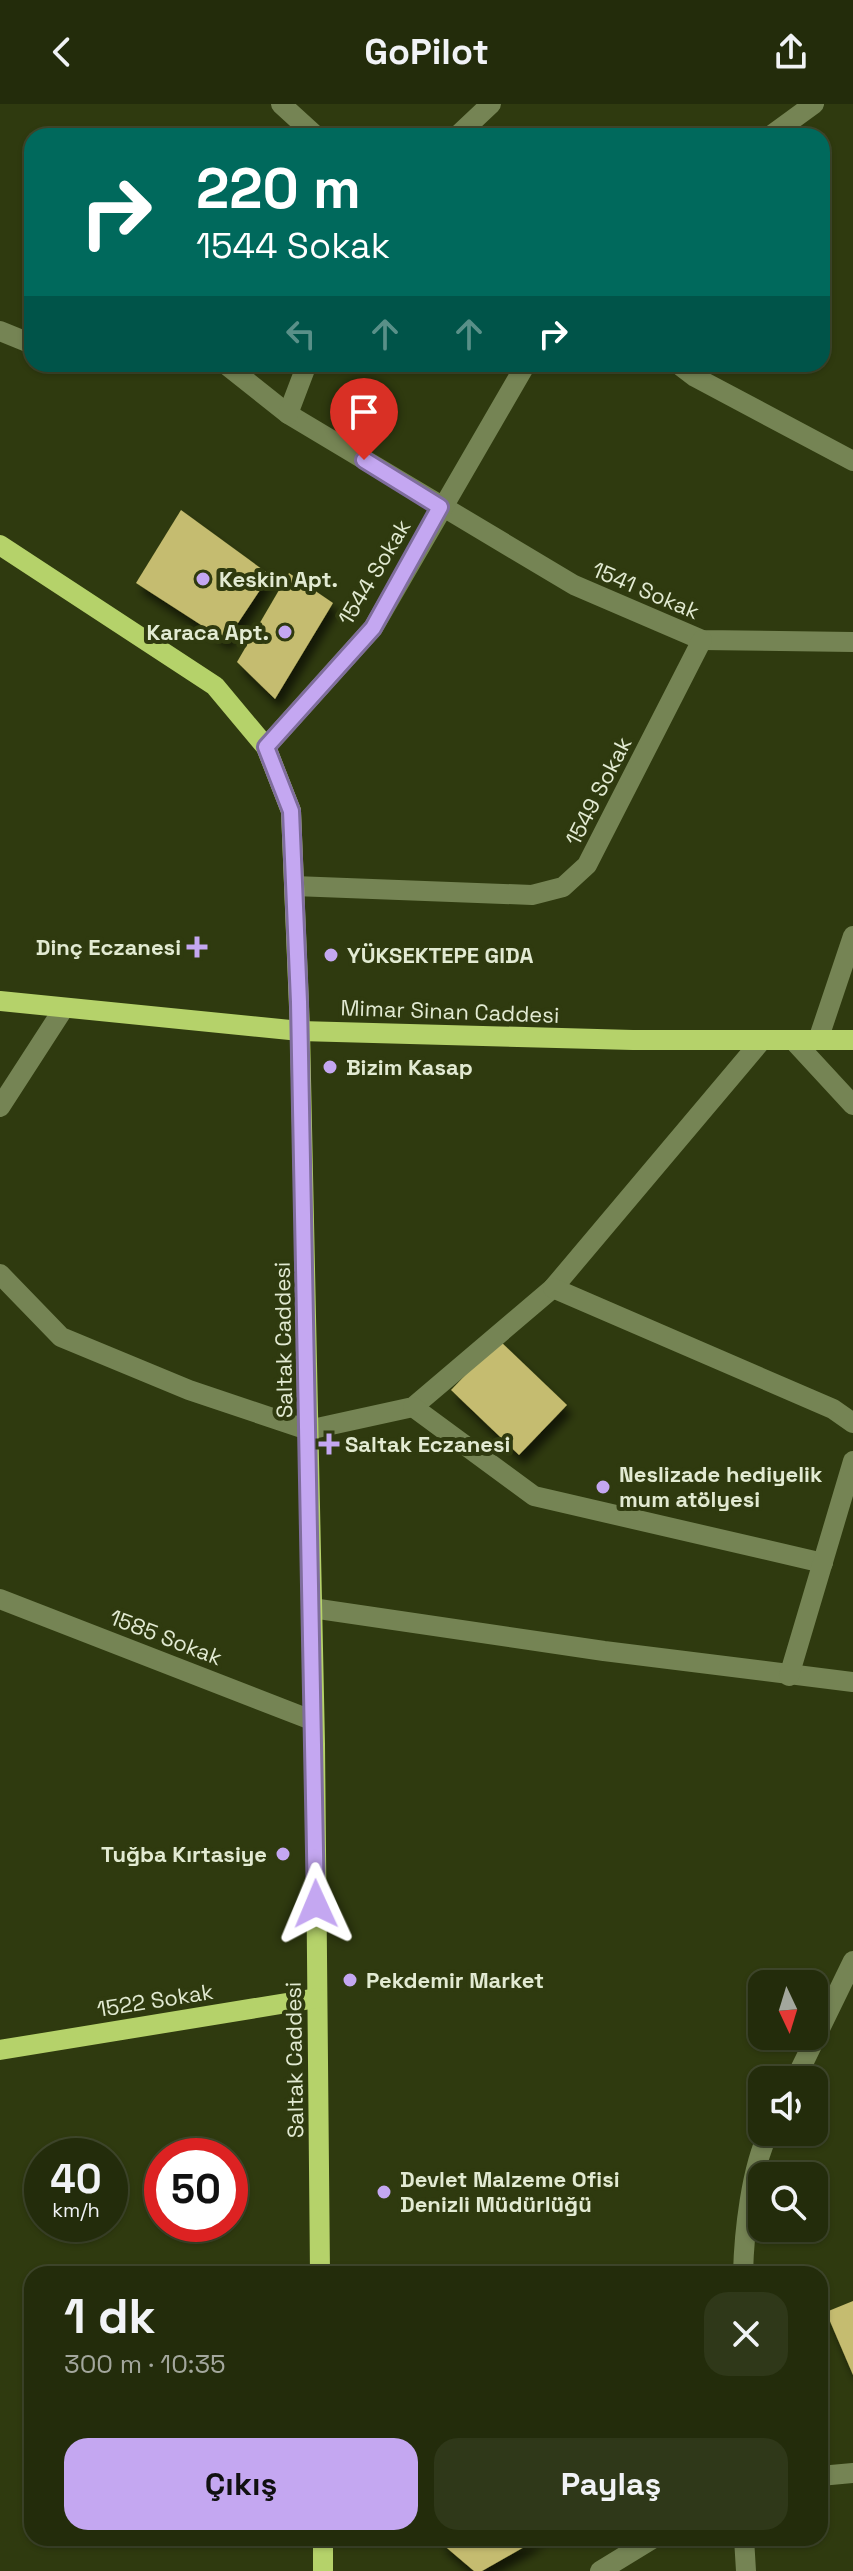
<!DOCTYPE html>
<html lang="tr">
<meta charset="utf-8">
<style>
:root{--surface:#232c0b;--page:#2f3819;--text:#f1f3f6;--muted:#a3a79d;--line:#40482c;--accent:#c4a7f1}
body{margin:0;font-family:"Space Grotesk",sans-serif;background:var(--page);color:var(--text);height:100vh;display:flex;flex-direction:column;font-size:30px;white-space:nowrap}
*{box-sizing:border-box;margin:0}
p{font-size:26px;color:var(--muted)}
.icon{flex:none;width:44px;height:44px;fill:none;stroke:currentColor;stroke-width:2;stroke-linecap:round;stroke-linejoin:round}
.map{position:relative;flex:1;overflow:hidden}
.side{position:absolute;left:24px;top:2162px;width:804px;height:280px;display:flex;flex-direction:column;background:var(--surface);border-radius:24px;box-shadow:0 2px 6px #0004,0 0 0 2px var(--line)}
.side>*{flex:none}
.guide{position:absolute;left:24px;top:24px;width:806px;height:244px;border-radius:24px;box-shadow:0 2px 6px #0004,0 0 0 2px var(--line);background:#00695c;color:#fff;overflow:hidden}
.needle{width:52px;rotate:176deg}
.controls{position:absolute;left:748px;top:1866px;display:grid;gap:16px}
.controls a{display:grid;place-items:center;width:80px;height:80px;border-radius:16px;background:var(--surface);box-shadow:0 2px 6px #0004,0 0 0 2px var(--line);font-size:40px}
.speed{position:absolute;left:24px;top:2034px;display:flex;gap:16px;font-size:40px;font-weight:700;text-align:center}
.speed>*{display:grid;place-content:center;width:104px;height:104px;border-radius:50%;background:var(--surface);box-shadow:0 2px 6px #0004,0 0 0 2px var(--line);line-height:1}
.speed small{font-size:20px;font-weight:400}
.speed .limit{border:12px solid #d22;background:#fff;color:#111}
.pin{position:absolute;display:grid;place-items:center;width:68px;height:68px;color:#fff;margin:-82px -34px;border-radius:50% 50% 50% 0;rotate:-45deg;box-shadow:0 0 8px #0007}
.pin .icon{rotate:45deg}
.me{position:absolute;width:88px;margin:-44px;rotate:359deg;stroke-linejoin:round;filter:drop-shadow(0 0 6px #0008)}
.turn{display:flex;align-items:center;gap:28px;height:168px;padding:0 40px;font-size:36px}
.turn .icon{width:104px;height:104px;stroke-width:2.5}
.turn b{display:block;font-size:56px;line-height:68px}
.lanes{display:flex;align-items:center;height:76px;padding:0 40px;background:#0003;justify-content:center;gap:40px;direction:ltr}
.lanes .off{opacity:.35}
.round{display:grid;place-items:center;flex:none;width:84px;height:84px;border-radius:24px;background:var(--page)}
.summary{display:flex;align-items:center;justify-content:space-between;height:136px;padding:0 40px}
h1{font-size:48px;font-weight:800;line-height:60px}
.cta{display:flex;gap:16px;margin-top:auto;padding:16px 40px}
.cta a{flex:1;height:92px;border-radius:24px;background:var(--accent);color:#111;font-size:32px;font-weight:800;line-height:92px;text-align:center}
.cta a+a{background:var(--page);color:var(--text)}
header{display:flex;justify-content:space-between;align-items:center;height:104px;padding:0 40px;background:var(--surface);font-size:36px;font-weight:800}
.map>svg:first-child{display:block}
.building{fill:#c5bc6f;filter:url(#shadow)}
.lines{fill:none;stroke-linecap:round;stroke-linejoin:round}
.minor{stroke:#758454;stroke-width:20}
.major{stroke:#b5d26a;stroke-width:20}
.route-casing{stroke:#7f6d9d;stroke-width:20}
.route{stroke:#c4a7f1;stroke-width:14}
.poi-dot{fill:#c4a7f1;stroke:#2f3a0f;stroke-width:3}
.labels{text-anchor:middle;stroke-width:8;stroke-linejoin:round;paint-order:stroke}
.street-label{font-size:22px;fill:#e2ead2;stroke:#2f3a0f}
.poi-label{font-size:22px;font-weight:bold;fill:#e2ead2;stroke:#2f3a0f;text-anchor:start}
</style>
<header><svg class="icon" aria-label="back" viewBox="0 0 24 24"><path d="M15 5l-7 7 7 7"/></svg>GoPilot<svg class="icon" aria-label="share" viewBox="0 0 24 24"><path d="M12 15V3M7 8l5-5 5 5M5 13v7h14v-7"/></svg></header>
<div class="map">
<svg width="853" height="2467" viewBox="0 0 853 2467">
<defs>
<filter id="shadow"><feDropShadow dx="5" dy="9" stdDeviation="4" flood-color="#0009"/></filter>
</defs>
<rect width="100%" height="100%" fill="#2f3a0f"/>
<g class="building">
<polygon points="181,406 270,471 226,537 136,479"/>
<polygon points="289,469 333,499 275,595 237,558"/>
<polygon points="499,1236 567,1301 519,1351 451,1286"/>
<polygon points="853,2197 853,2271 826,2208"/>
<polygon points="441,2434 540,2434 482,2467 474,2467 441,2439"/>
</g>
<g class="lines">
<g class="minor">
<polyline points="281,0 316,32"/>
<polyline points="457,32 491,0"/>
<polyline points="770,32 814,0"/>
<polyline points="0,227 32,240"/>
<polyline points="225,260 288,310 574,481 702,536 853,538"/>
<polyline points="678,260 695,273 853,357"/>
<polyline points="288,310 307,260"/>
<polyline points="266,643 373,524 526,260"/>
<polyline points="294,782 532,791 563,783 587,761 702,536"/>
<polyline points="793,936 853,1001"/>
<polyline points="818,936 853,832"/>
<polyline points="0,1003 64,904"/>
<polyline points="0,1170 61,1233 189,1286 308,1326 413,1303 553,1184 762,936"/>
<polyline points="553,1184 833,1305 853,1319"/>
<polyline points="413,1303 534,1392 823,1459"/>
<polyline points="0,1495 314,1617"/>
<polyline points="312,1504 604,1547 853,1578"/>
<polyline points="789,1572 853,1357"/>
<polyline points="795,1976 853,1857"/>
<path d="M743,2170C744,2129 751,2064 769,2028"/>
<polyline points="820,2372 853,2369"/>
<polyline points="744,2434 746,2467"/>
<polyline points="600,2467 654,2434"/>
</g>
<g class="major">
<polyline points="0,441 215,582 266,643 291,707 300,927 315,1640 320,2170"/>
<polyline points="0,897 300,927 633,936 853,936"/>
<polyline points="0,1946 317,1894"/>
<polyline points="323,2434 323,2467"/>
</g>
</g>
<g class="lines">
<g class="route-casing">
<polyline id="route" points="316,1800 299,898 291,707 266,643 373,524 440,403 364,356"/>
</g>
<use href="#route" class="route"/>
</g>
<g class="poi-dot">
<circle cx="203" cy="475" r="8"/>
<circle cx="285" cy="528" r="8"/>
<path d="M193 831h8v8h8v8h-8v8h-8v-8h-8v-8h8z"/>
<circle cx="331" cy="851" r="8"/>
<circle cx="330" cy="963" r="8"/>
<path d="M325 1328h8v8h8v8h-8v8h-8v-8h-8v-8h8z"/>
<circle cx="603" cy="1383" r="8"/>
<circle cx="283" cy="1750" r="8"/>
<circle cx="350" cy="1876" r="8"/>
<circle cx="384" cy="2088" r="8"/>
</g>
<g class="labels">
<g class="street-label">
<text transform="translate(374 468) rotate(-59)" y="8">1544 Sokak</text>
<text transform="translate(646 486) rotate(23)" y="8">1541 Sokak</text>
<text transform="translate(598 687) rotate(-63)" y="8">1549 Sokak</text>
<text transform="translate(450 907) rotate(2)" y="8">Mimar Sinan Caddesi</text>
<text transform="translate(283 1236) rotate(-91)" y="8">Saltak Caddesi</text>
<text transform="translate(166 1533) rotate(21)" y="8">1585 Sokak</text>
<text transform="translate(155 1896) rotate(-9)" y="8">1522 Sokak</text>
<text transform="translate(294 1956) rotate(-91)" y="8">Saltak Caddesi</text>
</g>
<g class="poi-label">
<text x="219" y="483">Keskin Apt.</text>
<text x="269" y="536" text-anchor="end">Karaca Apt.</text>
<text x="181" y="851" text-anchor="end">Dinç Eczanesi</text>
<text x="347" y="859">YÜKSEKTEPE GIDA</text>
<text x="346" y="971">Bizim Kasap</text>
<text x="345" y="1348">Saltak Eczanesi</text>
<text x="619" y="1378">Neslizade hediyelik<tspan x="619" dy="25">mum atölyesi</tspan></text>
<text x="267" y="1758" text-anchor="end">Tuğba Kırtasiye</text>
<text x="366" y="1884">Pekdemir Market</text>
<text x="400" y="2083">Devlet Malzeme Ofisi<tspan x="400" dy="25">Denizli Müdürlüğü</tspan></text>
</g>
</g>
</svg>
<div class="controls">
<a><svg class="needle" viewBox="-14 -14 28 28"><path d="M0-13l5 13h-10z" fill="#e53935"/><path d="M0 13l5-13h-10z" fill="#a3a79d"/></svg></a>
<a><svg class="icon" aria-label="sound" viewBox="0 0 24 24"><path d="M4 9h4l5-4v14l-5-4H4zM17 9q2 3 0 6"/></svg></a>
<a><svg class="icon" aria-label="search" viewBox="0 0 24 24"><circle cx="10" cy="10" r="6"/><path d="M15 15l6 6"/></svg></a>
</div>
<div class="speed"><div>40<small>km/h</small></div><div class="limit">50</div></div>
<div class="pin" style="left:364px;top:356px;background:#d93025"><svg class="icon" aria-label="arrive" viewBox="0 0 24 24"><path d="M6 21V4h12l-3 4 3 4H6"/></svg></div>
<svg class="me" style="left:316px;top:1800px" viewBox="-20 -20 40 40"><path d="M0-17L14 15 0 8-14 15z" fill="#c4a7f1" stroke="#fff" stroke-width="4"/></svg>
<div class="guide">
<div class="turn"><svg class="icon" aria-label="right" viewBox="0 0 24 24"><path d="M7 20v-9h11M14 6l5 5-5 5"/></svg><div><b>220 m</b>1544 Sokak</div></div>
<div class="lanes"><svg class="icon off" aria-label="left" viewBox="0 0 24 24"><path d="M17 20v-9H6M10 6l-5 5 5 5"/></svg><svg class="icon off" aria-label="ahead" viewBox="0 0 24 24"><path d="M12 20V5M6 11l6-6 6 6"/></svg><svg class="icon off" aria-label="ahead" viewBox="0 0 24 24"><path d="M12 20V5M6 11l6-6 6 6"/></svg><svg class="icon" aria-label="right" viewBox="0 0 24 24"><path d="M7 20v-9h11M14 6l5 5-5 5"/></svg></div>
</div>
<section class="side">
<div class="summary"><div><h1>1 dk</h1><p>300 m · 10:35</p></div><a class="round"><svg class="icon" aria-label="close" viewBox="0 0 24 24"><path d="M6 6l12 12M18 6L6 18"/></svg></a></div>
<div class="cta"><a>Çıkış</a><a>Paylaş</a></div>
</section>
</div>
